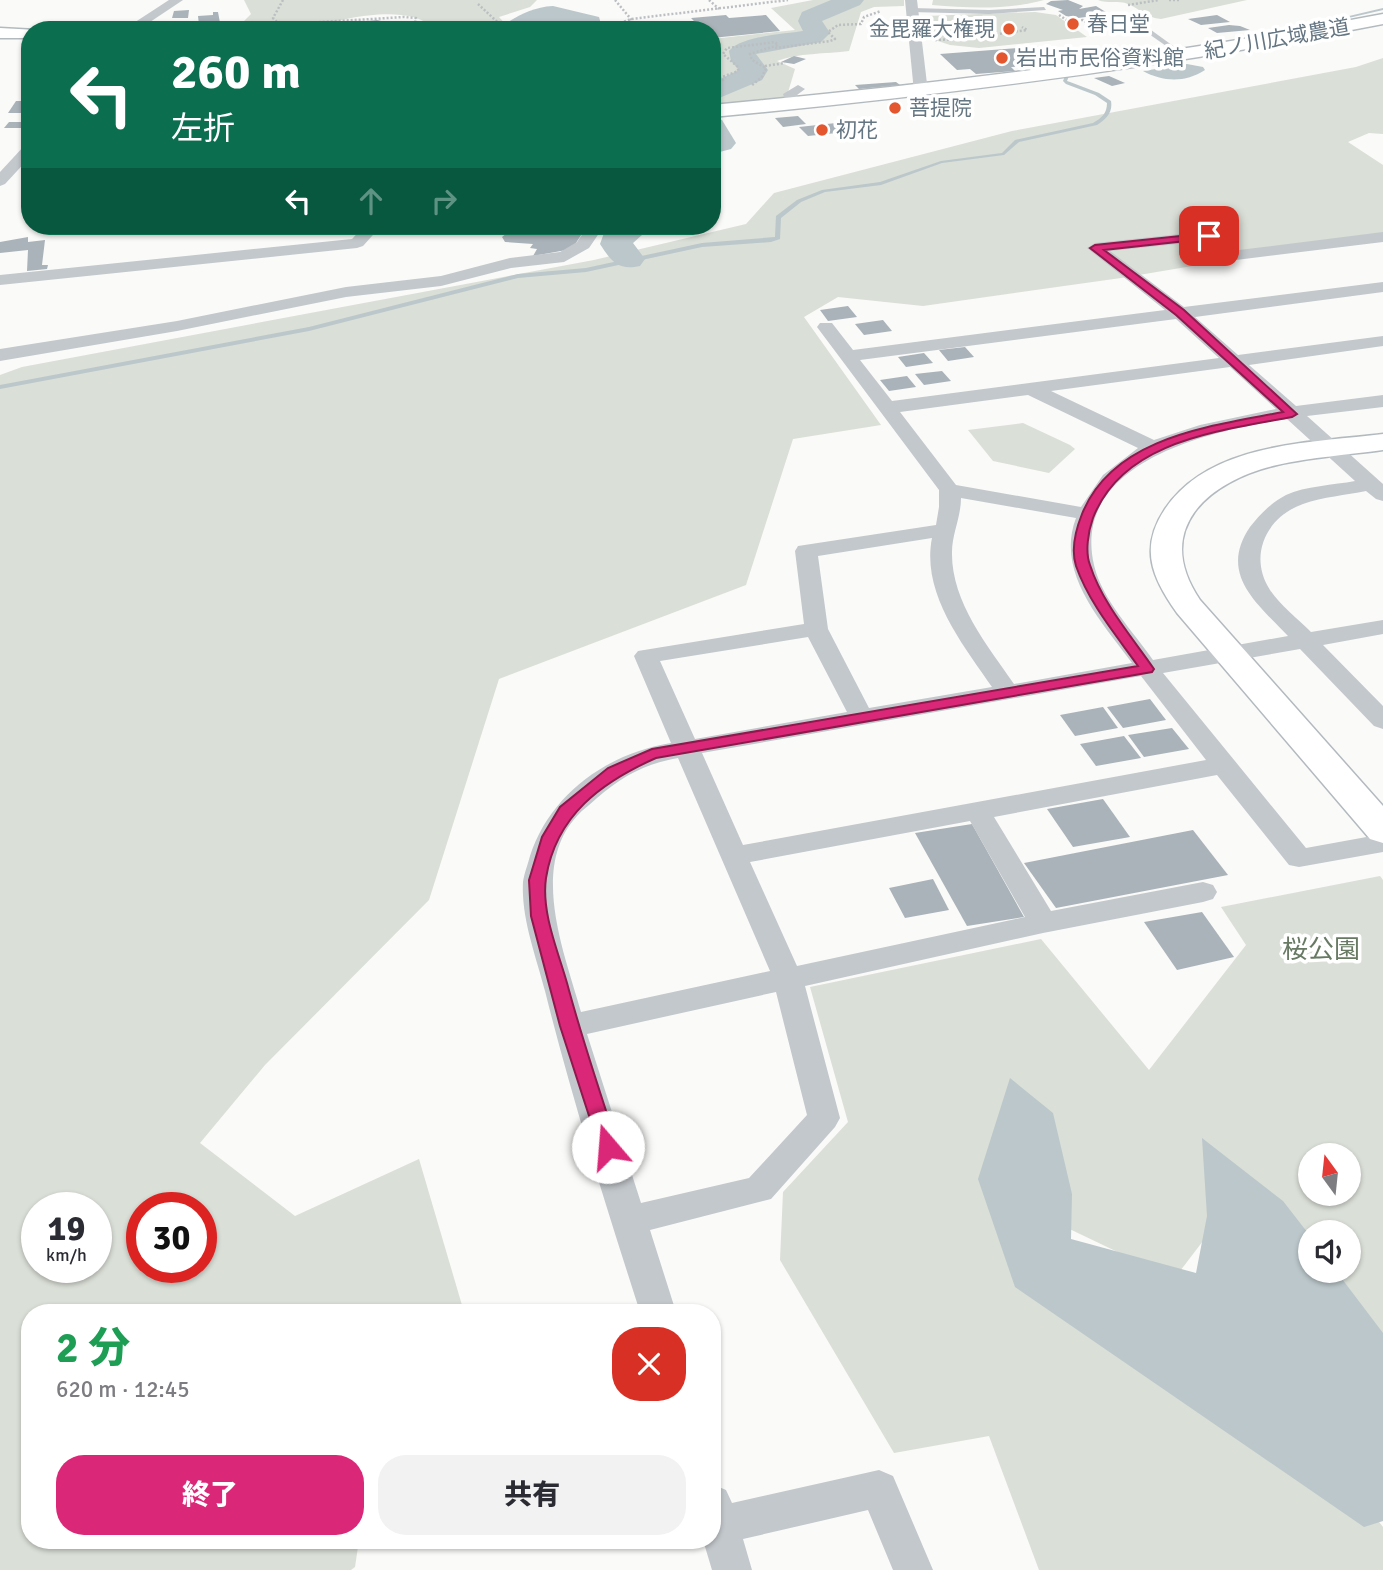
<!DOCTYPE html>
<html lang="ja">
<meta charset="utf-8">
<style>
:root{--surface:#fff;--page:#f2f2f3;--text:#2b2b33;--muted:#7c7c81;--accent:#db2777}
body{margin:0;font-family:Signika,"Noto Sans JP",sans-serif;background:var(--page);color:var(--text);height:100vh;display:flex;flex-direction:column;font-size:26px;white-space:nowrap}
*{box-sizing:border-box;margin:0}
p{font-size:23px;color:var(--muted)}
.icon{flex:none;width:38px;height:38px;fill:none;stroke:currentColor;stroke-width:2;stroke-linecap:round;stroke-linejoin:round}
.map{position:relative;flex:1;overflow:hidden}
.sheet{position:absolute;left:21px;top:1304px;width:700px;height:245px;display:flex;flex-direction:column;background:var(--surface);border-radius:28px;box-shadow:0 2px 5px #0004}
.sheet>*{flex:none}
.banner{position:absolute;left:21px;top:21px;width:700px;height:214px;border-radius:28px;box-shadow:0 2px 5px #0004;background:#0b6e4f;color:#fff;overflow:hidden}
.needle{width:46px;rotate:345deg}
.buttons{position:absolute;left:1298px;top:1143px;display:grid;gap:14px}
.buttons a{display:grid;place-items:center;width:63px;height:63px;border-radius:50%;background:var(--surface);box-shadow:0 2px 5px #0004;font-size:35px}
.speed{position:absolute;left:21px;top:1192px;display:flex;gap:14px;font-size:35px;font-weight:700;text-align:center}
.speed>*{display:grid;place-content:center;width:91px;height:91px;border-radius:50%;background:var(--surface);box-shadow:0 2px 5px #0004;line-height:1}
.speed small{font-size:18px;font-weight:400}
.speed .limit{border:10px solid #d22;background:#fff;color:#111}
.pin{position:absolute;display:grid;place-items:center;width:60px;height:60px;color:#fff;margin:-30px;border-radius:14px;box-shadow:0 4px 10px #0006}
.me{position:absolute;width:77px;margin:-38px;rotate:342deg;stroke-linejoin:round;filter:drop-shadow(0 0 5px #0008)}
.turn{display:flex;align-items:center;gap:24px;height:147px;padding:0 35px;font-size:32px}
.turn .icon{width:91px;height:91px;stroke-width:2.5}
.turn b{display:block;font-size:49px;line-height:60px}
.lanes{display:flex;align-items:center;height:66px;padding:0 35px;background:#0003;justify-content:center;gap:35px;direction:ltr}
.lanes .off{opacity:.35}
.round{display:grid;place-items:center;flex:none;width:74px;height:74px;border-radius:28px;background:var(--page)}
.overview{display:flex;align-items:center;justify-content:space-between;height:119px;padding:0 35px}
h1{font-size:42px;font-weight:800;line-height:52px;color:#1e9e55}
.action{display:flex;gap:14px;margin-top:auto;padding:14px 35px}
.action a{flex:1;height:80px;border-radius:28px;background:var(--accent);color:#fff;font-size:28px;font-weight:800;line-height:80px;text-align:center}
.action a+a{background:var(--page);color:var(--text)}
.map>svg:first-child{display:block}
.green{fill:#dadfd7;fill-rule:evenodd}
.water{fill:#bbc7cb}
.lines{fill:none;stroke-linecap:round;stroke-linejoin:round}
.stream{fill:#bbc7cb;fill-rule:evenodd}
.river{fill:#bbc7cb;fill-rule:evenodd}
.building{fill:#aab3b9}
.secondary-casing{stroke:#b3babf;stroke-width:3}
.path{stroke:#bbbfc2;stroke-width:2.5;stroke-dasharray:2 2;stroke-linecap:butt}
.lane{fill:#c3c8cc;fill-rule:evenodd}
.street{fill:#c3c8cc;fill-rule:evenodd}
.secondary{fill:#fff;fill-rule:evenodd}
.route{fill:#db2777;stroke:#8e194d;stroke-width:2}
.poi-dot{fill:#e4572e;stroke:#fff;stroke-width:2.5}
.labels{text-anchor:middle;stroke-width:7;stroke-linejoin:round;paint-order:stroke}
.far-poi-label{font-size:21px;fill:#657683;stroke:#fff;text-anchor:start}
.far-street-label{font-size:21px;fill:#657683;stroke:#fff}
.park-label{font-size:26px;fill:#687a64;stroke:#fff}
</style>
<div class="map">
<svg width="1383" height="1570" viewBox="0 0 1383 1570">
<rect width="100%" height="100%" fill="#fafaf8"/>
<g class="green">
<path d="M244,0H537L530,7L499,17L511,30H428L432,27C408,4 346,17 315,27V30H235L251,14Z"/>
<path d="M813,0H904V6L874,7L861,12L849,51C826,54 797,53 777,61L795,69L786,99L712,107V39L795,30L771,8Z"/>
<path d="M933,0H1044C1007,10 970,8 932,5Z"/>
<path d="M1098,0H1247L1161,19C1147,18 1140,9 1128,4C1119,0 1108,4 1098,0Z"/>
<polygon points="1035,12 1056,15 1087,37 979,48 950,45 935,40 926,16"/>
<path d="M1383,58V134L1369,133L1348,142L1383,165V234L1121,278L923,306L838,297L804,317L881,425L793,439L746,585L499,679L429,900L265,1065L200,1143L295,1216L419,1159L464,1312H30V1540H359L355,1567L351,1570H0V375L22,367L594,260L746,224L774,193L1012,131L1356,67ZM37,1208H96V1267H37ZM142,1208H201V1267H142Z"/>
<polygon points="1023,423 1070,445 1075,449 1049,473 993,461 968,430"/>
<path d="M1380,876L1383,880V1387L1241,1191L1174,1279L1057,1223L1030,1264L1316,1442L1383,1527V1570H1039L989,1436L894,1453L780,1260L783,1192L848,1122L810,987L1041,939L1149,1070L1246,945L1221,907ZM1311,1155H1349V1194H1311ZM1311,1232H1349V1270H1311Z"/>
</g>
<g class="water">
<path d="M553,6L599,17L601,24L558,30H514L508,22C523,13 535,7 553,6Z"/>
<path d="M1187,64L1203,67L1205,70C1185,83 1163,82 1143,71Z"/>
<polygon points="1010,1078 1053,1113 1072,1194 1071,1239 1196,1273 1207,1216 1202,1138 1283,1201 1311,1237 1311,1270 1336,1271 1383,1333 1383,1521 1364,1527 1015,1287 978,1179"/>
</g>
<g class="lines">
<g class="stream">
<polygon points="1383,8 1383,10 1279,34 1277,33"/>
<path d="M1065,76H1069L1067,81L1070,82L1099,93L1111,101C1113,113 1106,119 1097,125L1019,142L1004,155L942,163L881,185L825,192L801,202L781,218L780,239L771,242L702,247L586,272L518,278L309,331L0,389V385L309,327L518,274L586,268L702,243L775,237L776,216L797,200L822,190L880,182L941,161L1002,153L1015,140L1093,123C1102,118 1107,113 1107,103L1095,95L1066,84L1063,81Z"/>
</g>
<g class="river">
<path d="M831,0H864L860,5L822,21L830,33L821,42L756,54L768,70L762,80L712,101V83L739,70L731,61L729,51C740,36 785,34 803,31L798,21L802,12Z"/>
<polygon points="712,117 722,120 736,143 731,149 712,154"/>
<path d="M615,226H652L633,243L645,259L640,266C618,271 611,261 600,244L604,233Z"/>
</g>
</g>
<g class="building">
<polygon points="1068,0 1083,6 1079,9 1096,6 1109,14 1078,18 1066,16 1058,11 1063,10 1046,4 1051,1"/>
<polygon points="189,10 188,18 172,18 174,11"/>
<polygon points="213,12 218,12 220,23 199,25 198,16 213,15"/>
<polygon points="726,15 729,18 766,15 780,31 712,38 712,30 696,30 692,26 698,25 691,18"/>
<polygon points="1217,15 1230,22 1201,25 1188,19"/>
<polygon points="377,20 390,23 393,30 341,30 339,24"/>
<polygon points="1229,25 1240,26 1250,30 1217,33 1208,28"/>
<polygon points="1046,46 1060,57 1046,58 1051,62 1046,63 1049,65 1011,67 1015,71 976,74 970,69 957,70 940,54"/>
<polygon points="794,56 806,59 794,64 781,62"/>
<polygon points="1109,76 1125,83 1112,86 1094,78"/>
<polygon points="896,82 900,85 859,89 855,85"/>
<polygon points="16,101 30,101 30,113 8,113"/>
<polygon points="798,116 806,124 783,127 775,118"/>
<polygon points="9,122 30,122 30,128 4,128"/>
<polygon points="836,123 846,132 808,136 799,127"/>
<polygon points="236,226 269,226 269,228 237,231"/>
<polygon points="562,226 587,226 572,249 533,256 537,249 530,248 533,244 505,242 502,237 507,233 499,234 498,230 516,227 552,230 560,229"/>
<polygon points="28,237 28,242 45,240 42,265 48,265 47,269 27,271 28,250 0,253 0,242"/>
<polygon points="848,306 857,317 828,321 820,310"/>
<polygon points="883,320 892,331 864,335 855,324"/>
<polygon points="965,347 974,357 948,361 939,350"/>
<polygon points="924,353 933,363 906,367 898,357"/>
<polygon points="942,371 951,381 924,385 915,374"/>
<polygon points="907,376 916,387 889,391 880,380"/>
<polygon points="1150,699 1166,720 1123,728 1107,707"/>
<polygon points="1103,707 1118,728 1075,736 1060,715"/>
<polygon points="1172,728 1189,749 1144,757 1128,735"/>
<polygon points="1124,736 1141,758 1096,766 1080,744"/>
<polygon points="1103,799 1130,837 1073,847 1047,809"/>
<polygon points="972,824 1024,917 967,926 915,833"/>
<polygon points="1193,830 1228,875 1056,908 1024,863"/>
<polygon points="933,879 949,910 905,918 889,888"/>
<polygon points="1202,912 1234,957 1177,970 1144,922"/>
</g>
<g class="lines">
<g class="secondary-casing">
<g id="secondary">
<path d="M1383,14V24C1161,68 938,96 712,117V105C937,84 1161,57 1383,14Z"/>
<polygon points="0,28 37,30 30,30 30,38 0,38"/>
<path d="M1383,434V450C1348,455 1312,457 1277,465C1208,481 1152,529 1200,600L1383,806V843L1370,839L1177,613C1152,578 1139,548 1165,509C1210,442 1311,443 1383,434Z"/>
</g>
</g>
<g class="path">
<polyline points="283,0 273,18 277,22 305,23 404,17 416,18 414,30"/>
<polyline points="615,0 640,30"/>
<polyline points="709,0 719,9"/>
<polyline points="1169,0 1179,0"/>
<polyline points="478,4 506,30"/>
<polyline points="1128,5 1159,0"/>
<polyline points="1059,15 1068,21 1083,20 1091,26"/>
<polyline points="559,25 574,30"/>
<polyline points="962,28 958,35 962,39 1027,30 1022,27"/>
<polyline points="573,30 618,24 631,19 788,0"/>
<polyline points="935,40 961,39"/>
<polyline points="775,48 830,41 835,39 828,32 838,25 861,24 864,17 881,11"/>
<polyline points="765,66 785,63"/>
<polyline points="712,81 738,71 738,67 723,54 727,48 775,42 778,45 750,54 752,60 766,68 762,77 751,86"/>
<polyline points="712,87 726,78"/>
</g>
<g class="lane">
<polygon points="1044,7 1046,10 989,14 911,12 908,10 911,8 989,10"/>
<polygon points="1105,18 1140,22 1187,56 1182,57 1136,25 1103,21"/>
</g>
<g class="street">
<polygon points="169,0 183,0 138,30 123,30"/>
<polygon points="905,0 917,0 928,92 921,96 914,92"/>
<polygon points="798,85 805,89 797,95 800,105 793,109 788,108 783,94"/>
<polygon points="30,144 30,157 5,184 0,186 0,172 25,145"/>
<polygon points="364,226 381,226 363,246 357,248 0,285 0,275 352,239"/>
<polygon points="588,226 604,226 589,248 564,262 511,268 441,286 346,297 177,331 0,361 0,349 177,321 346,287 441,276 510,258 560,252 577,242"/>
<path d="M1209,231L1239,250L1383,232V242L1236,260L1206,241L1110,251L1184,307L1383,282V292L1195,317L1238,355L1383,336V346L1249,365L1296,406L1383,395V407L1307,416L1383,484V501L1376,499L1366,491C1346,495 1323,497 1303,504C1266,517 1248,556 1270,590C1280,605 1298,619 1311,632L1383,620V634L1323,645L1383,706V729L1374,726L1300,649L1163,673L1306,848L1383,834V852L1299,867L1289,865L1217,775L994,817L1051,911L1203,882L1213,885L1217,892L1213,899L1203,902L1043,933L805,986L840,1118L835,1127L771,1199L650,1230L676,1312H640C606,1206 572,1099 545,991C536,956 521,918 523,882C524,874 528,864 530,856C550,794 608,753 671,743L634,656L638,651L804,624L795,551L798,546L936,525L939,507V490L820,331L817,327L820,323H832L853,350L1165,310L1087,248L1095,243ZM1176,319L1219,358L892,401L860,360ZM1230,367L1276,409L1200,425L1154,440L1051,391ZM1028,395L1138,448L1103,475L1081,507L956,485L900,412ZM1287,419L1355,481C1334,485 1305,486 1286,495C1271,503 1260,514 1250,527C1218,574 1257,603 1288,636L1153,660C1133,631 1102,600 1094,565C1070,460 1214,430 1287,419ZM961,498L1076,518C1055,573 1102,622 1132,663L1014,684C987,645 951,601 952,552C952,534 961,517 961,498ZM932,538C921,593 963,645 992,687L869,708L828,629L818,556ZM808,637L847,712L695,739L660,661ZM1141,676L1206,760L743,845L702,753ZM678,758L770,971L581,1012C565,954 529,868 577,816C583,809 591,804 597,798C623,776 644,764 678,758ZM970,821L1025,917L797,966L750,862ZM776,992L807,1115L749,1178L641,1203L587,1034Z"/>
<polygon points="879,1470 893,1476 933,1570 893,1570 868,1510 743,1539 752,1570 712,1570 703,1540 712,1540 712,1484 726,1490 732,1503"/>
</g>
<use href="#secondary" class="secondary"/>
</g>
<path class="route" d="M1209,233L1213,234V238L1104,250L1184,310L1297,414L1292,417C1220,431 1123,440 1093,518C1088,532 1085,552 1090,565C1102,603 1132,637 1154,669L1152,672L656,758C602,782 556,815 546,878C541,912 558,951 567,983C582,1039 600,1093 618,1147L615,1153L608,1155L601,1153L560,1026L531,916L529,880L542,837L560,807L608,768L652,749L1138,666C1116,635 1089,603 1076,566C1071,550 1076,529 1082,514C1113,436 1212,426 1283,412L1176,315L1090,248L1095,245Z"/>
<g class="poi-dot">
<circle cx="1073" cy="24" r="7"/>
<circle cx="1009" cy="29" r="7"/>
<circle cx="1002" cy="58" r="7"/>
<circle cx="895" cy="108" r="7"/>
<circle cx="822" cy="130" r="7"/>
</g>
<g class="labels">
<g class="far-poi-label">
<text x="1087" y="31">春日堂</text>
<text x="995" y="36" text-anchor="end">金毘羅大権現</text>
<text x="1016" y="65">岩出市民俗資料館</text>
<text x="909" y="115">菩提院</text>
<text x="836" y="137">初花</text>
</g>
<g class="far-street-label">
<text transform="translate(1277 39) rotate(-10)" y="7">紀ノ川広域農道</text>
</g>
<g class="park-label">
<text x="1321" y="958">桜公園</text>
</g>
</g>
</svg>
<div class="buttons">
<a><svg class="needle" viewBox="-14 -14 28 28"><path d="M0-13l5 13h-10z" fill="#e53935"/><path d="M0 13l5-13h-10z" fill="#7c7c81"/></svg></a>
<a><svg class="icon" aria-label="sound" viewBox="0 0 24 24"><path d="M4 9h4l5-4v14l-5-4H4zM17 9q2 3 0 6"/></svg></a>
</div>
<div class="speed"><div>19<small>km/h</small></div><div class="limit">30</div></div>
<div class="pin" style="left:1209px;top:236px;background:#d93025"><svg class="icon" aria-label="arrive" viewBox="0 0 24 24"><path d="M6 21V4h12l-3 4 3 4H6"/></svg></div>
<svg class="me" style="left:608px;top:1147px" viewBox="-20 -20 40 40"><circle r="19" fill="#fff"/><path d="M0-13L10 11 0 6-10 11z" fill="#db2777"/></svg>
<div class="banner">
<div class="turn"><svg class="icon" aria-label="left" viewBox="0 0 24 24"><path d="M17 20v-9H6M10 6l-5 5 5 5"/></svg><div><b>260 m</b>左折</div></div>
<div class="lanes"><svg class="icon" aria-label="left" viewBox="0 0 24 24"><path d="M17 20v-9H6M10 6l-5 5 5 5"/></svg><svg class="icon off" aria-label="ahead" viewBox="0 0 24 24"><path d="M12 20V5M6 11l6-6 6 6"/></svg><svg class="icon off" aria-label="right" viewBox="0 0 24 24"><path d="M7 20v-9h11M14 6l5 5-5 5"/></svg></div>
</div>
<section class="sheet">
<div class="overview"><div><h1>2 分</h1><p>620 m · 12:45</p></div><a class="round" style="background:#d93025;color:#fff"><svg class="icon" aria-label="close" viewBox="0 0 24 24"><path d="M6 6l12 12M18 6L6 18"/></svg></a></div>
<div class="action"><a>終了</a><a>共有</a></div>
</section>
</div>
